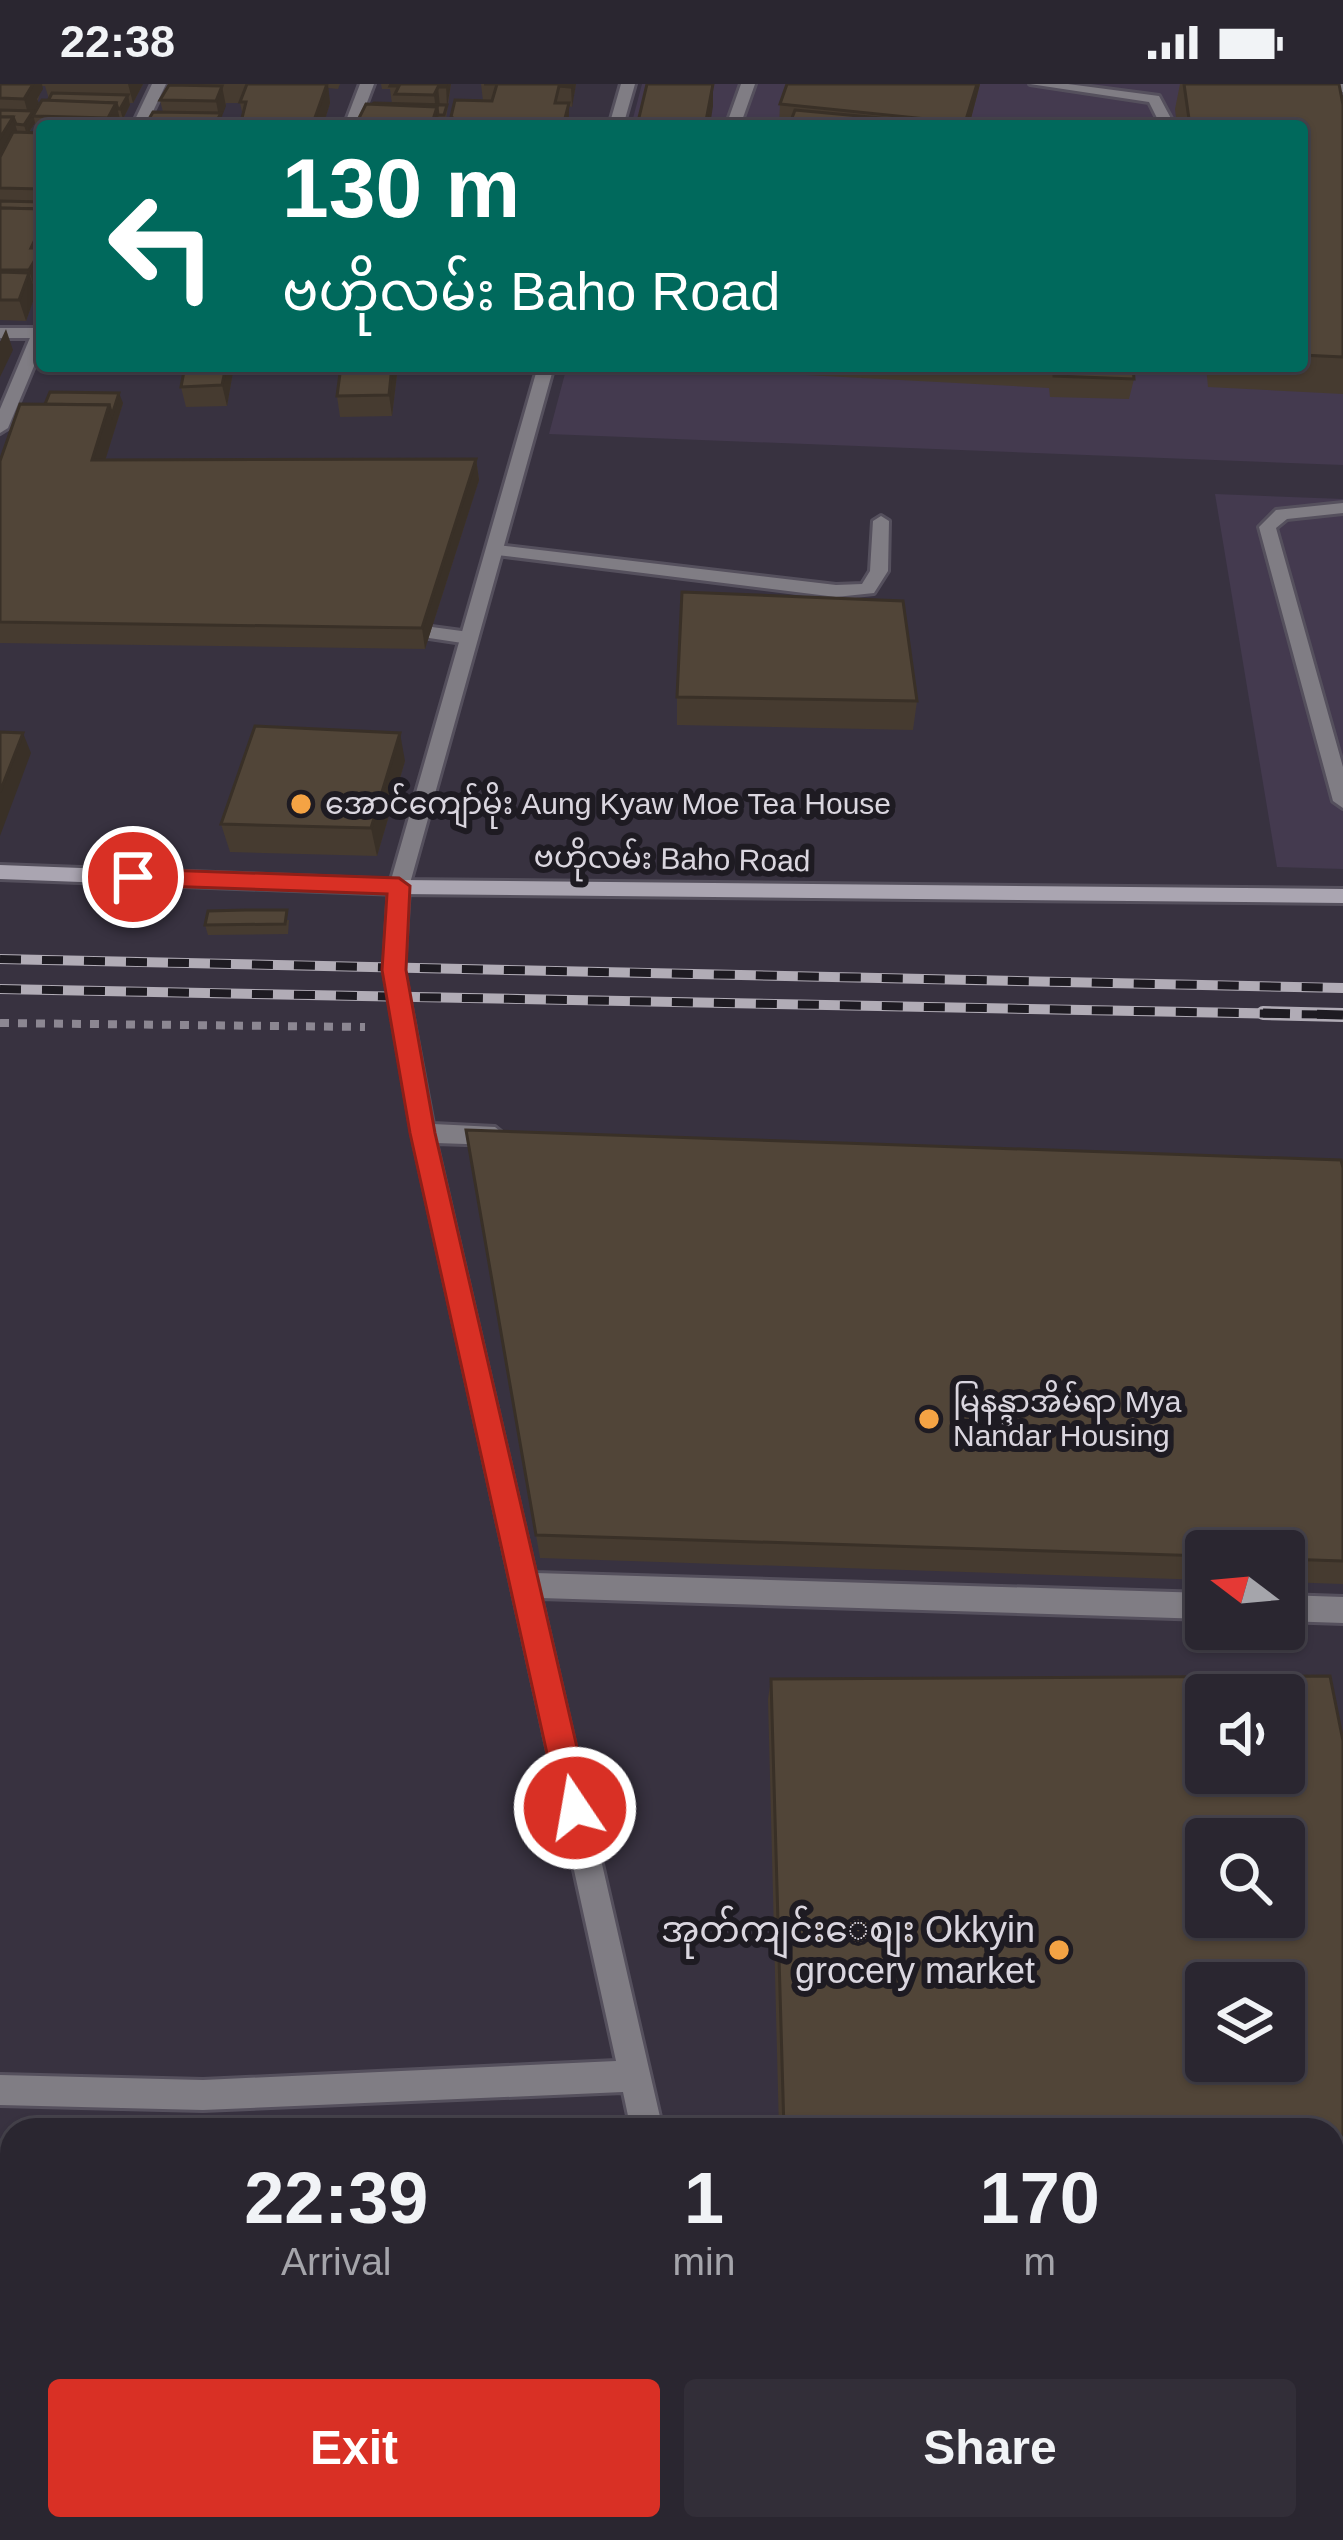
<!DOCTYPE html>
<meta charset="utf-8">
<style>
:root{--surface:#2a2630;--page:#322e38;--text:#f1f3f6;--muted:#a5a5ab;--line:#46434c;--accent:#d93025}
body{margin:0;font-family:Helvetica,"Noto Sans Myanmar",sans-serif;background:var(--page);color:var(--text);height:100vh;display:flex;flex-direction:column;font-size:45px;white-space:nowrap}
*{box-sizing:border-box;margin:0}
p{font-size:39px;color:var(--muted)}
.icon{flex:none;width:66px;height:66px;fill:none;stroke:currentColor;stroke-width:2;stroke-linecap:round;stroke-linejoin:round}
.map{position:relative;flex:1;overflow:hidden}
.drawer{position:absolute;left:0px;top:2034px;width:1344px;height:423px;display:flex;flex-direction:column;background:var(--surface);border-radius:36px 36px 0 0;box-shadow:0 3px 9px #0004,0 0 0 3px var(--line)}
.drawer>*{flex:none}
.top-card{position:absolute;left:36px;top:36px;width:1272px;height:252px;border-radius:12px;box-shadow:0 3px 9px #0004,0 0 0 3px var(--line);background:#00695c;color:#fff;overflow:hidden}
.needle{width:78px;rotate:286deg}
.buttons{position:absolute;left:1185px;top:1446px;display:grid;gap:24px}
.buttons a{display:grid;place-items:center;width:120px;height:120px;border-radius:12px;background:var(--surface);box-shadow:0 3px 9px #0004,0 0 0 3px var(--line);font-size:60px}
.pin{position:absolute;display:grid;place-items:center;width:102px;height:102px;color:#fff;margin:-51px;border:6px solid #fff;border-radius:50%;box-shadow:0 3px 12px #0007}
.me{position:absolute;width:132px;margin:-66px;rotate:348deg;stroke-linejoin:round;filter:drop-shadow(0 0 9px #0008)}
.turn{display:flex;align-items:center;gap:42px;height:252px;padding:0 48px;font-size:54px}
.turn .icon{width:156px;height:156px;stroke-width:2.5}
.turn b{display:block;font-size:84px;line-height:102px}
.eta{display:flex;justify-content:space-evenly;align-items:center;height:204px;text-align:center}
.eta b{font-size:72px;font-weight:700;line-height:84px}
.primary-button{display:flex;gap:24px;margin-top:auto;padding:24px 48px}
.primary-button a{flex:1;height:138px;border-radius:12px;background:var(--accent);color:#fff;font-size:48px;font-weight:700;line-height:138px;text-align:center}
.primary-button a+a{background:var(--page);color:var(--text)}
.status{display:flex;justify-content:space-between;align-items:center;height:84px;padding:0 60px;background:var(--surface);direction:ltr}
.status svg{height:33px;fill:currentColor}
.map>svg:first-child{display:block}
.built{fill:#443a4f}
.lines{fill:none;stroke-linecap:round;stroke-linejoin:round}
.service-casing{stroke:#55505d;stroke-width:6}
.minor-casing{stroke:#55505d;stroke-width:6}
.secondary-casing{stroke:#55505d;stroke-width:6}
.path{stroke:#8c8792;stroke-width:8;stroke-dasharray:9 9;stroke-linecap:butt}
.service{fill:#807d84;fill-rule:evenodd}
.minor{fill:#807d84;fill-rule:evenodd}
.secondary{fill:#aaa5b1;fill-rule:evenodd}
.rail-far1-casing{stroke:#b1acb6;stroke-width:10}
.rail-casing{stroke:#b1acb6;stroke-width:14}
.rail-far1{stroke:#1e1b22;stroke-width:8;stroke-dasharray:21;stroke-linecap:butt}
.rail{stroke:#1e1b22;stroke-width:9;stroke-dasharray:27;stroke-linecap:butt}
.wall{fill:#463b30;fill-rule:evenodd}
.shaded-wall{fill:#393027}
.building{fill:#514538;stroke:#393027;stroke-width:3;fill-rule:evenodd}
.route{fill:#d93025;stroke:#8d1f18;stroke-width:3}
.poi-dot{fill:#f4a344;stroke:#1e1b22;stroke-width:4.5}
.labels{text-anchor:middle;stroke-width:12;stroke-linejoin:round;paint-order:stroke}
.poi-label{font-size:30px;fill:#dad6df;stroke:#1e1b22;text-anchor:start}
.street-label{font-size:30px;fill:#dad6df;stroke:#1e1b22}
.near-poi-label{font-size:36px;fill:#dad6df;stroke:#1e1b22;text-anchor:end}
</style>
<div class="status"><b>22:38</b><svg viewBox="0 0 49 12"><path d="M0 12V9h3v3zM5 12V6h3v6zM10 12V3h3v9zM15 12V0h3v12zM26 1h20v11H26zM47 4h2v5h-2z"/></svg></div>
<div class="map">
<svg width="1343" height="2456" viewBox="0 0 1343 2456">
<rect width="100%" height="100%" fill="#383240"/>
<g class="built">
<polygon points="642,0 1231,0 1331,12 1343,108 1343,381 549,350 567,282 1302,282 1302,42 631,42"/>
<polygon points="1215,410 1343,415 1343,785 1277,783"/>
</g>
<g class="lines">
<g class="service-casing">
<g id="service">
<polygon points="741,0 755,0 740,42 726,42"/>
<polygon points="1030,0 1068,0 1159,12 1175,42 1161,42 1149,18"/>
<polygon points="42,245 42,263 8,344 0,349 0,325 32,249"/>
<polygon points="1343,419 1343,429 1287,435 1276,444 1343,683 1343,724 1333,717 1259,443 1276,426"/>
<polygon points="881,432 889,437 888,487 874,509 836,513 497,471 488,466 497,461 836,501 862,500 870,487 873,437"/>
<polygon points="402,539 469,548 478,554 469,560 396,549 396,541"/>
</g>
</g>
<g class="minor-casing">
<g id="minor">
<polygon points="152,0 166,0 146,42 132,42"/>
<polygon points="360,0 374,0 358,42 344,42"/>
<polygon points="621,0 635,0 623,42 609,42"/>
<polygon points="1281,0 1343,0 1343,8 1288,4"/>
<rect x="0" y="244" width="42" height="10"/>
<polygon points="538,282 554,282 409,803 404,886 433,1040 495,1043 506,1052 495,1061 436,1059 535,1489 1206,1509 1206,1535 541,1514 663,2046 631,2046 623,2008 203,2026 0,2021 0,1991 203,1996 616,1977 412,1049 384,886 389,803"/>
<polygon points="1284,1511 1343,1513 1343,1539 1284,1537"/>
<polygon points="1332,2270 1343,2271 1343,2305 1332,2304"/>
<polygon points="722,2445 756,2445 759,2456 725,2456"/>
</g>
</g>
<g class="secondary-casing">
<polygon id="secondary" points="0,781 399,796 1343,805 1343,819 399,810 0,795"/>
</g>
<polyline class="path" points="0,939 365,943"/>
<use href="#service" class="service"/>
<use href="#minor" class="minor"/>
<use href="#secondary" class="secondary"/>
<g class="rail-far1-casing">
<g id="rail-far1">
<polyline points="0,875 1343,904"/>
<polyline points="0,905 1343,931"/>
</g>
</g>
<g class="rail-casing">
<polyline id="rail" points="1263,929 1343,931"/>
</g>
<use href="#rail-far1" class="rail-far1"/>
<use href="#rail" class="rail"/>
</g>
<g class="wall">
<path d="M0,0H143L133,19H130V21L123,35H120V42H42V194L35,206L36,209L26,237L0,236ZM42,2H45L49,15L34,30ZM35,39L38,49H29Z"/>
<polygon points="171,0 340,0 338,5 328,4 330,19 323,42 240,42 243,32 240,19 226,19 222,32 222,42 145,42 163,28 160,16"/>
<polygon points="381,0 451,0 445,42 392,20 390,5 382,5"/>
<polygon points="481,0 576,0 572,23 569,22 569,42 452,42 451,33 483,17"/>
<polygon points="787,0 980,0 969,42 779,42 780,20"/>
<polygon points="1180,0 1339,0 1343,21 1343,310 1208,303 1206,282 1302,282 1302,42 1177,42 1175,25"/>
<polygon points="185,282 234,282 227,322 186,323 181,303"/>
<polygon points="398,282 392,332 340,333 337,312"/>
<polygon points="788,282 1133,282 1134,295 1129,315 1050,313 1049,304 787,290"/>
<polygon points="123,319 105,376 476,375 479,396 425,565 0,559 0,377"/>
<polygon points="677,613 917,617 913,646 677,641"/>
<polygon points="405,677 377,772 230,768 221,740"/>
<polygon points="289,836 288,850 208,851 205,841"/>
<polygon points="466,1046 1343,1084 1343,1500 1284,1498 1284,1467 1206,1467 1206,1496 540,1474"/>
<polygon points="771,1595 1343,1657 1343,2154 1332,2154 1332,2046 779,2046 768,1615"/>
<polygon points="804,2445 977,2445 1084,2454 1088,2456 807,2456"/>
</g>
<g class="shaded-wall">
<polygon points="33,0 42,0 43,5 37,15 39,19 33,29 35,39 27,51 24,41 29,33 24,15"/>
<polygon points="128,0 143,0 133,19"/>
<polygon points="328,0 330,19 323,42 312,42"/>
<polygon points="446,0 451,0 447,23"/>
<polygon points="571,0 576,0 572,23 571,3"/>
<polygon points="713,0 713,22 710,42 705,42"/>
<polygon points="977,0 980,0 969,42 965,42"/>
<polygon points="222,2 226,22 222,32 224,40 222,42 214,42 219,33 216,17"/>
<polygon points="438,3 440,23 438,28 439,42 432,39 436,27 434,11"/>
<polygon points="128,11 130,21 123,35 120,25"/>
<polygon points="116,19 121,39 120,42 110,42 108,34"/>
<polygon points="569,19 569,42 563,42"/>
<polygon points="13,33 19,53 0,83 0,54"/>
<polygon points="42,141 42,194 35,206 29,186 31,164"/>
<polygon points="29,189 36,209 26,237 19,216"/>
<polygon points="6,245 13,266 0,293 0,258"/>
<polygon points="226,282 234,282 227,322 222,301"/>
<polygon points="392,282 398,282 392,332 389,311"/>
<polygon points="119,309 123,319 99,396 92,376 109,321"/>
<polygon points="476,375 479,396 425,565 422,544"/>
<polygon points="23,649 31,669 0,752 0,708"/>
<polygon points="400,649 405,677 377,772 371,744"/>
</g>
<g class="building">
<polygon points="0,0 33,0 24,15 0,14"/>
<polygon points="247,0 327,0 312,42 240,42 246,18 240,18"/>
<polygon points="391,0 446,0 445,3 438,3 434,11 395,10 399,2 390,2"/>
<polygon points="484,0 571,0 571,3 559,2 555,19 569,19 563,42 453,42 471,42 451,33 455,16 492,17 497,0"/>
<polygon points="647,0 713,0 705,42 637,42"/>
<polygon points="787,0 977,0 965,39 780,20"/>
<polygon points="1184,0 1339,0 1343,21 1343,273 1302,271 1302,42 1190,42"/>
<polygon points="169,1 222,2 216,17 160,16"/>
<polygon points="52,9 128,11 120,25 118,25 116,19 48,17"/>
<polygon points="42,16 116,19 108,34 33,32"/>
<polygon points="374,19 447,21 444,31 438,31 437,23 373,20"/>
<polygon points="366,20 437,23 432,39 445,39 444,42 355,42"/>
<polygon points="0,26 33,27 24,41 16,40 13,33 0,33"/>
<polygon points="795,26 966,42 789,42"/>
<polygon points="153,28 221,29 214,42 145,42"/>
<polygon points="0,33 13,33 0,54"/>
<polygon points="13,48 42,49 42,105 0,104 0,73"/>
<polygon points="0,117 42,118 42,125 0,124"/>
<polygon points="0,124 42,125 42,141 31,164 42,164 29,186 0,186"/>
<polygon points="0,188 29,189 19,216 0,216"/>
<polygon points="185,282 226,282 222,301 181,303"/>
<polygon points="341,282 392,282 389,311 337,312"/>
<polygon points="1054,282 1133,282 1134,295 1054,292"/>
<polygon points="50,308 119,309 112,331 109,321 45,320"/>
<polygon points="20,320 109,321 92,376 476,375 422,544 0,538 0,377"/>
<polygon points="682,508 903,517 917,617 677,613"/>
<polygon points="255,642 400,649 371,744 221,740"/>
<polygon points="0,648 23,649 0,708"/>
<polygon points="246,826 287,826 285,840 205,841 208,827"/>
<polygon points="466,1046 1341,1076 1343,1084 1343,1477 1284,1475 1284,1467 1206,1467 1206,1472 536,1451"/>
<path d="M1330,1592L1343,1657V2151L1332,2150V2046H784L771,1595ZM1206,1611H1284V1689H1206ZM1206,1755H1284V1833H1206ZM1206,1899H1284V1977H1206Z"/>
<polygon points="805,2445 883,2445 1016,2456 809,2456"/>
</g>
<polygon class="route" points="133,785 399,794 410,802 406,886 435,1049 591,1724 586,1736 575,1741 563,1736 559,1724 410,1049 382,886 387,810 133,801 121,793"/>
<g class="poi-dot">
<circle cx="301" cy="720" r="12"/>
<circle cx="929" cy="1335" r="12"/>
<circle cx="1059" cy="1866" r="12"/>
</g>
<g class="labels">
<g class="poi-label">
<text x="325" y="730">အောင်ကျော်မိုး Aung Kyaw Moe Tea House</text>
<text x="953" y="1328">မြနန္ဒာအိမ်ရာ Mya<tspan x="953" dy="34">Nandar Housing</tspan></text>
</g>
<g class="street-label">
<text transform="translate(672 775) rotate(1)" y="10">ဗဟိုလမ်း Baho Road</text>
</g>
<g class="near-poi-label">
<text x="1035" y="1858">အုတ်ကျင်းေစျး Okkyin<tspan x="1035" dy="41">grocery market</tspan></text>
</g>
</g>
</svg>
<div class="buttons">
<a><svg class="needle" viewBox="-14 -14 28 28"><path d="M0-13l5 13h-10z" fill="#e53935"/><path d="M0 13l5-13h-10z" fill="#a5a5ab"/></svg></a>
<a><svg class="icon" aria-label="sound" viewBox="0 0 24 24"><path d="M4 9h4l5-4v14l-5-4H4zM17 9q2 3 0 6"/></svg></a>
<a><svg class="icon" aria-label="search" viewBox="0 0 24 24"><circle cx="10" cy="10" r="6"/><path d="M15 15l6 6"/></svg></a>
<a><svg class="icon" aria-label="layers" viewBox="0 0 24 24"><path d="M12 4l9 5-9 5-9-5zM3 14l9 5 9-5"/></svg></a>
</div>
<div class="pin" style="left:133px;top:793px;background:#d93025"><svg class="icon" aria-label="arrive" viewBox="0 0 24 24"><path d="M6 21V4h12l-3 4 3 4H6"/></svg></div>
<svg class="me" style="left:575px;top:1724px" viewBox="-20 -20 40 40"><circle r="17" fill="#d93025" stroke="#fff" stroke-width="3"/><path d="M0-11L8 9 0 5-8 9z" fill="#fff"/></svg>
<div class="top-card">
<div class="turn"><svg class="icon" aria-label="left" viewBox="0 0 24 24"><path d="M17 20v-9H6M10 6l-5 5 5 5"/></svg><div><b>130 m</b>ဗဟိုလမ်း Baho Road</div></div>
</div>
<section class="drawer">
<div class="eta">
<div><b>22:39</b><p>Arrival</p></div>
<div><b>1</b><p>min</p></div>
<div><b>170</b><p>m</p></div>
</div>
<div class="primary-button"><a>Exit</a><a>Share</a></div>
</section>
</div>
